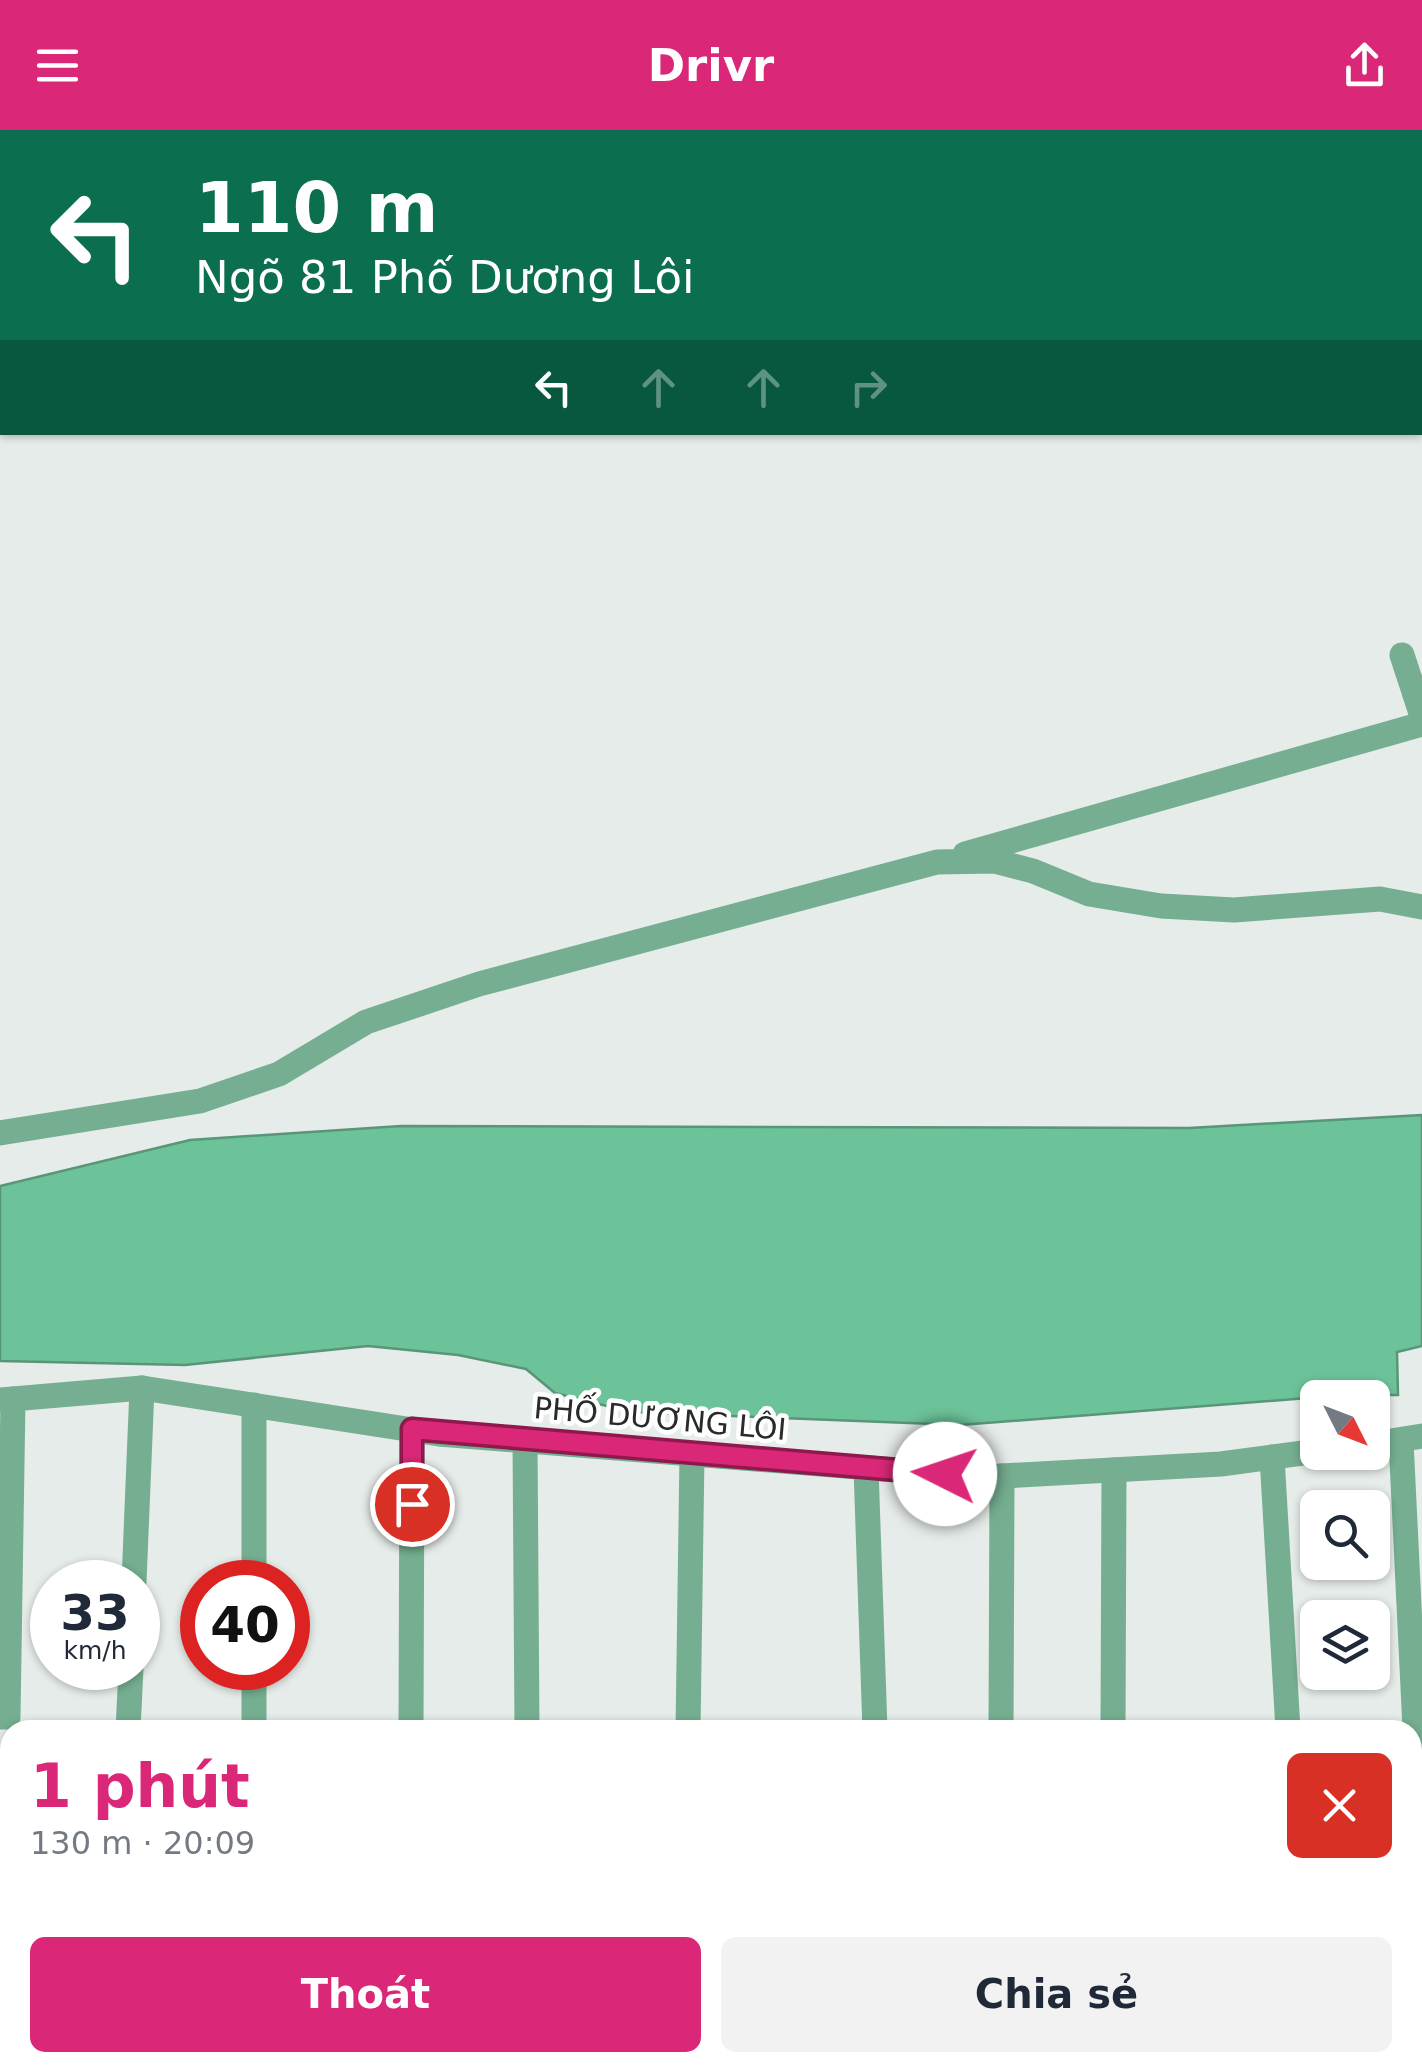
<!DOCTYPE html>
<html lang="vi">
<meta charset="utf-8">
<style>
:root{--surface:#fff;--page:#f2f2f3;--text:#1f2937;--muted:#747a83;--accent:#db2777}
body{margin:0;font-family:"DejaVu Sans",sans-serif;background:var(--page);color:var(--text);height:100vh;display:flex;flex-direction:column;font-size:38px;white-space:nowrap}
*{box-sizing:border-box;margin:0}
p{font-size:32px;color:var(--muted)}
.icon{flex:none;width:55px;height:55px;fill:none;stroke:currentColor;stroke-width:2;stroke-linecap:round;stroke-linejoin:round}
.map{position:relative;flex:1;overflow:hidden}
.panel{position:absolute;left:0px;top:1590px;width:1422px;height:352px;display:flex;flex-direction:column;background:var(--surface);border-radius:30px 30px 0 0;box-shadow:0 2px 8px #0004}
.panel>*{flex:none}
.banner{position:absolute;left:0px;top:0px;width:1422px;height:305px;box-shadow:0 2px 8px #0004;background:#0b6e4f;color:#fff;overflow:hidden}
.needle{width:65px;rotate:132deg}
.fabs{position:absolute;left:1300px;top:1250px;display:grid;gap:20px}
.fabs a{display:grid;place-items:center;width:90px;height:90px;border-radius:15px;background:var(--surface);box-shadow:0 2px 8px #0004;font-size:50px}
.speed{position:absolute;left:30px;top:1430px;display:flex;gap:20px;font-size:50px;font-weight:700;text-align:center}
.speed>*{display:grid;place-content:center;width:130px;height:130px;border-radius:50%;background:var(--surface);box-shadow:0 2px 8px #0004;line-height:1}
.speed small{font-size:25px;font-weight:400}
.speed .limit{border:15px solid #d22;background:#fff;color:#111}
.pin{position:absolute;display:grid;place-items:center;width:85px;height:85px;color:#fff;margin:-42px;border:5px solid #fff;border-radius:50%;box-shadow:0 2px 10px #0007}
.me{position:absolute;width:110px;margin:-55px;rotate:274deg;stroke-linejoin:round;filter:drop-shadow(0 0 8px #0008)}
.turn{display:flex;align-items:center;gap:35px;height:210px;padding:0 30px;font-size:45px}
.turn .icon{width:130px;height:130px;stroke-width:2.5}
.turn b{display:block;font-size:70px;line-height:85px}
.lanes{display:flex;align-items:center;height:95px;padding:0 30px;background:#0003;justify-content:center;gap:50px;direction:ltr}
.lanes .off{opacity:.35}
.round{display:grid;place-items:center;flex:none;width:105px;height:105px;border-radius:15px;background:var(--page)}
.overview{display:flex;align-items:center;justify-content:space-between;height:170px;padding:0 30px}
h1{font-size:60px;font-weight:600;line-height:75px;color:var(--accent)}
.primary-button{display:flex;gap:20px;margin-top:auto;padding:20px 30px}
.primary-button a{flex:1;height:115px;border-radius:15px;background:var(--accent);color:#fff;font-size:40px;font-weight:600;line-height:115px;text-align:center}
.primary-button a+a{background:var(--page);color:var(--text)}
header{display:flex;justify-content:space-between;align-items:center;height:130px;padding:0 30px;background:var(--accent);color:#fff;font-size:45px;font-weight:600}
.map>svg:first-child{display:block}
.water{fill:#6dc399;stroke:#599578;stroke-width:2.5}
.lines{fill:none;stroke-linecap:round;stroke-linejoin:round}
.minor{stroke:#75ae90;stroke-width:25}
.tertiary{stroke:#75ae90;stroke-width:25}
.route-casing{stroke:#8e194d;stroke-width:25}
.route{stroke:#db2777;stroke-width:18}
.labels{text-anchor:middle;stroke-width:9;stroke-linejoin:round;paint-order:stroke}
.street-label{font-size:30px;fill:#292b2a;stroke:#fff}
</style>
<header><svg class="icon" aria-label="menu" viewBox="0 0 24 24"><path d="M4 6h16M4 12h16M4 18h16"/></svg>Drivr<svg class="icon" aria-label="share" viewBox="0 0 24 24"><path d="M12 15V3M7 8l5-5 5 5M5 13v7h14v-7"/></svg></header>
<div class="map">
<svg width="1422" height="1941" viewBox="0 0 1422 1941">
<rect width="100%" height="100%" fill="#e6ece9"/>
<g class="water">
<polygon points="1422,985 1422,1216 1397,1222 1398,1265 1346,1265 960,1295 631,1282 555,1263 526,1239 458,1225 368,1216 185,1235 0,1231 0,1056 190,1010 401,996 1189,998"/>
<polygon points="1422,1914 1422,1941 1287,1941 1326,1933 1412,1932 1413,1915"/>
</g>
<g class="lines">
<g class="minor">
<polyline points="1402,525 1422,586"/>
<polyline points="965,724 1422,594"/>
<polyline points="0,1003 200,971 279,944 366,892 479,854 937,732 994,731 1033,741 1089,764 1161,776 1234,780 1380,769 1422,777"/>
<polyline points="254,1275 254,1452"/>
<polyline points="525,1310 527,1600"/>
<polyline points="1401,1311 1422,1742"/>
<polyline points="1272,1327 1288,1600"/>
<polyline points="866,1338 875,1600"/>
<polyline points="134,1452 142,1258"/>
<polyline points="254,1538 254,1600"/>
<polyline points="0,1587 8,1587 13,1269"/>
<polyline points="128,1600 131,1538"/>
<polyline points="411,1600 412,1299"/>
<polyline points="688,1600 692,1324"/>
<polyline points="1001,1600 1002,1346"/>
<polyline points="1113,1600 1114,1340"/>
<polyline points="0,1730 10,1730"/>
<polyline points="0,1873 10,1875"/>
<polyline points="1412,1895 1422,1894"/>
<polyline points="371,1932 463,1938 812,1937"/>
<polyline points="98,1941 100,1932"/>
<path d="M807,1941C832,1927 1051,1937 1091,1941"/>
<polyline points="1124,1941 1198,1932"/>
</g>
<g class="tertiary">
<polyline points="0,1270 142,1258 439,1304 984,1347 1221,1334 1318,1321"/>
<polyline points="1372,1314 1422,1306"/>
</g>
</g>
<g class="lines">
<g class="route-casing">
<polyline id="route" points="412,1374 412,1299 945,1344"/>
</g>
<use href="#route" class="route"/>
</g>
<g class="labels">
<g class="street-label">
<text transform="translate(660 1289) rotate(5)" y="10">PHỐ DƯƠNG LÔI</text>
</g>
</g>
</svg>
<div class="fabs">
<a><svg class="needle" viewBox="-14 -14 28 28"><path d="M0-13l5 13h-10z" fill="#e53935"/><path d="M0 13l5-13h-10z" fill="#747a83"/></svg></a>
<a><svg class="icon" aria-label="search" viewBox="0 0 24 24"><circle cx="10" cy="10" r="6"/><path d="M15 15l6 6"/></svg></a>
<a><svg class="icon" aria-label="layers" viewBox="0 0 24 24"><path d="M12 4l9 5-9 5-9-5zM3 14l9 5 9-5"/></svg></a>
</div>
<div class="speed"><div>33<small>km/h</small></div><div class="limit">40</div></div>
<div class="pin" style="left:412px;top:1374px;background:#d93025"><svg class="icon" aria-label="arrive" viewBox="0 0 24 24"><path d="M6 21V4h12l-3 4 3 4H6"/></svg></div>
<svg class="me" style="left:945px;top:1344px" viewBox="-20 -20 40 40"><circle r="19" fill="#fff"/><path d="M0-13L10 11 0 6-10 11z" fill="#db2777"/></svg>
<div class="banner">
<div class="turn"><svg class="icon" aria-label="left" viewBox="0 0 24 24"><path d="M17 20v-9H6M10 6l-5 5 5 5"/></svg><div><b>110 m</b>Ngõ 81 Phố Dương Lôi</div></div>
<div class="lanes"><svg class="icon" aria-label="left" viewBox="0 0 24 24"><path d="M17 20v-9H6M10 6l-5 5 5 5"/></svg><svg class="icon off" aria-label="ahead" viewBox="0 0 24 24"><path d="M12 20V5M6 11l6-6 6 6"/></svg><svg class="icon off" aria-label="ahead" viewBox="0 0 24 24"><path d="M12 20V5M6 11l6-6 6 6"/></svg><svg class="icon off" aria-label="right" viewBox="0 0 24 24"><path d="M7 20v-9h11M14 6l5 5-5 5"/></svg></div>
</div>
<section class="panel">
<div class="overview"><div><h1>1 phút</h1><p>130 m · 20:09</p></div><a class="round" style="background:#d93025;color:#fff"><svg class="icon" aria-label="close" viewBox="0 0 24 24"><path d="M6 6l12 12M18 6L6 18"/></svg></a></div>
<div class="primary-button"><a>Thoát</a><a>Chia sẻ</a></div>
</section>
</div>
